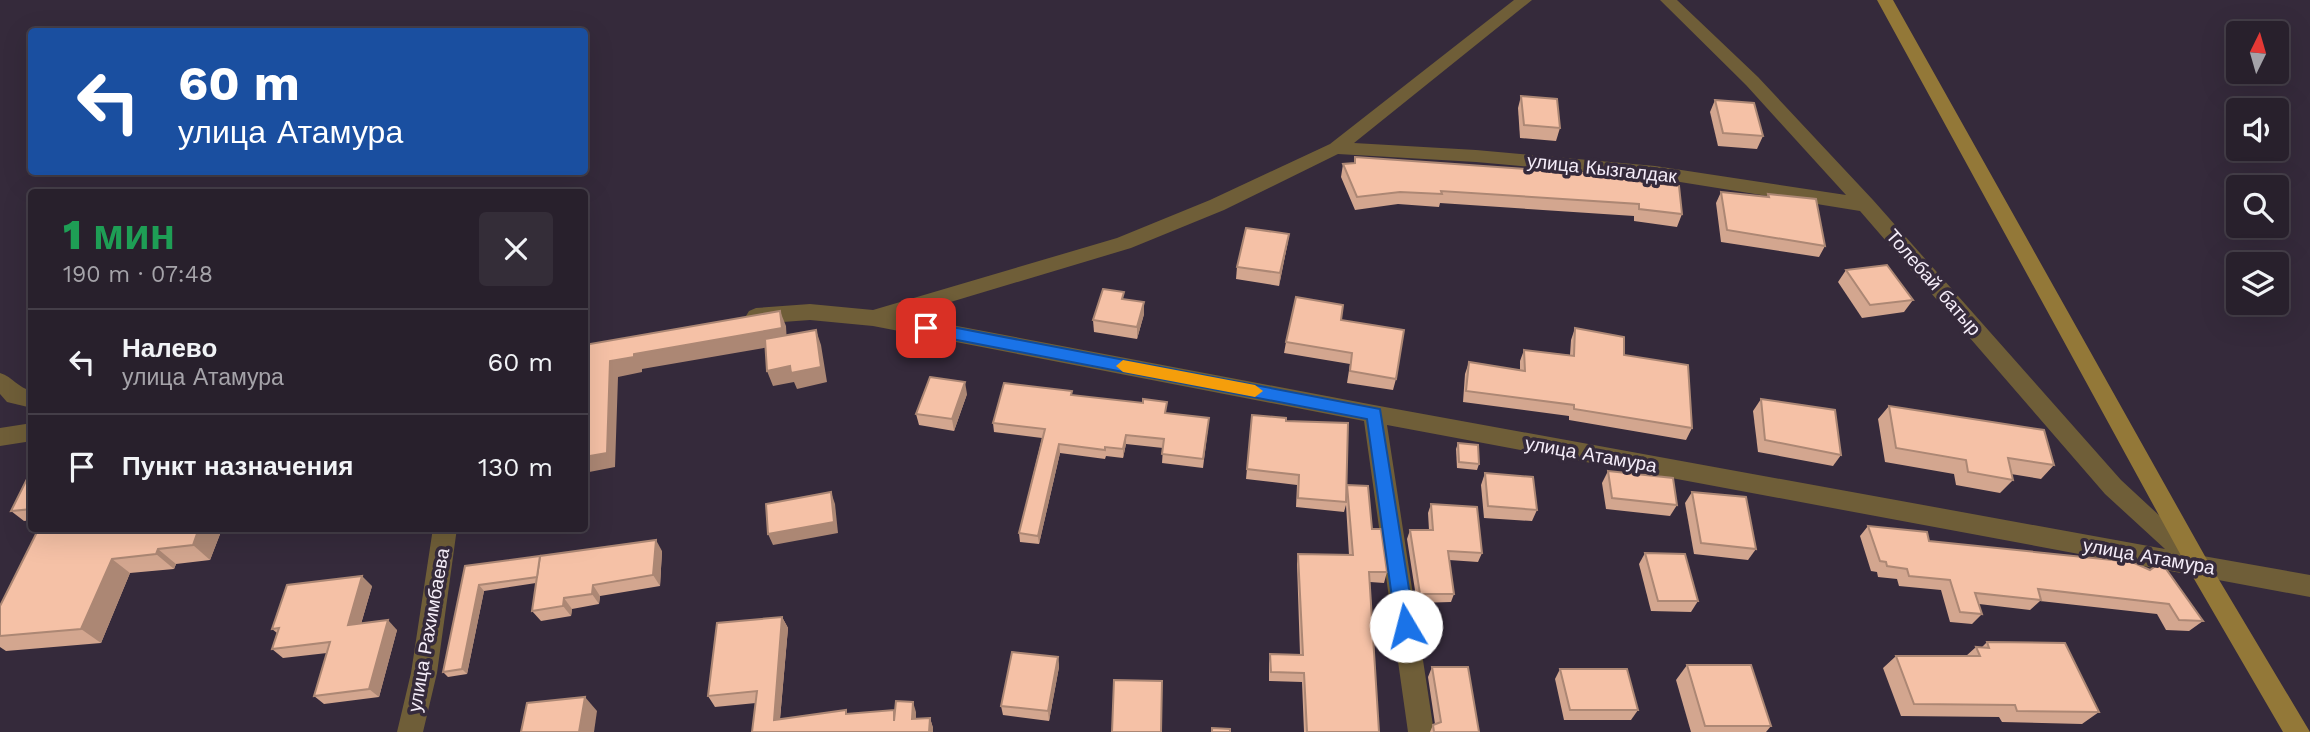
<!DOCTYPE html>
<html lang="ru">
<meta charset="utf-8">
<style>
:root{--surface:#28202c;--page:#342d38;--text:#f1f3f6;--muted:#a5a3a9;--line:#443e48}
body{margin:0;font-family:"Work Sans",sans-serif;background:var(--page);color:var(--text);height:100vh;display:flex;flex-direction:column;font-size:26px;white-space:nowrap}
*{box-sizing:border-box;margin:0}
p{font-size:23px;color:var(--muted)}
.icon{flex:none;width:38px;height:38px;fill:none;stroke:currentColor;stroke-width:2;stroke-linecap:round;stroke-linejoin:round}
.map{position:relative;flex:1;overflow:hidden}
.panel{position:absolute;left:28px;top:189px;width:560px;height:343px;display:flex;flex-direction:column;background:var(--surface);border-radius:7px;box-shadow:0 7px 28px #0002,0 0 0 2px var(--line)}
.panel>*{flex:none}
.banner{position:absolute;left:28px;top:28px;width:560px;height:147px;border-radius:7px;box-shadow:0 7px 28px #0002,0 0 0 2px var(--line);background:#1a4fa0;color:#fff;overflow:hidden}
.needle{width:46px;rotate:5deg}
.controls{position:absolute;left:2226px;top:21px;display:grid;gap:14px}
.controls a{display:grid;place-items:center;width:63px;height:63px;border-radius:7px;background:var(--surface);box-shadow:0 7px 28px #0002,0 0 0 2px var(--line);font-size:35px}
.pin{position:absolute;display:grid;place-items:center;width:60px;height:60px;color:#fff;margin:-30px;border-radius:14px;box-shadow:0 4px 10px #0006}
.me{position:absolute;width:77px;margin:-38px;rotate:352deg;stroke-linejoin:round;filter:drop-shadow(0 0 5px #0008)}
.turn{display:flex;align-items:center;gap:24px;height:147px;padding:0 35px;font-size:32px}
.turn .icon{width:91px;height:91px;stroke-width:2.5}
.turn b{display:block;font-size:49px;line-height:60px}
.round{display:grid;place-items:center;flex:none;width:74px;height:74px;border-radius:7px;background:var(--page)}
.headline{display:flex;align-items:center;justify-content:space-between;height:119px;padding:0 35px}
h1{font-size:42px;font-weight:800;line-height:52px;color:#1e9e55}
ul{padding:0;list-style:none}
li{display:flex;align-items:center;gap:21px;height:105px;padding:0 35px;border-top:2px solid var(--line)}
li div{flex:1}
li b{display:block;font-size:26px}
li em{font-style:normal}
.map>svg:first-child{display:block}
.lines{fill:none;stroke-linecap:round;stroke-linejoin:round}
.street{fill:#6f5e38;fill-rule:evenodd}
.secondary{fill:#937838;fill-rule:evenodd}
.wall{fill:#d3a68f}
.shaded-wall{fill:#ac8774}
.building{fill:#f5c1a6;stroke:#ac8774;stroke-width:2}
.route{fill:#1a73e8;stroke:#114b97;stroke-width:2}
.slow{fill:#f59e0b}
.labels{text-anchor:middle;stroke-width:7;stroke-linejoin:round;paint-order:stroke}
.street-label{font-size:19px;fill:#f5edf9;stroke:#352a3b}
</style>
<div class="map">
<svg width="2310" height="732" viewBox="0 0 2310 732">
<rect width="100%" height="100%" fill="#352a3b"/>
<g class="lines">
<g class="street">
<path d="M1514,0H1532L1354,143L1476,150L1655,166L1846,195L1746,85L1660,0H1677L1758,77L1873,200L2121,480L2203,556L2310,575V597L1387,425L1434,732H1408L1364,421L873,326L810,320L756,324L749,321L746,316L749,311L756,308L810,304L873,310L1117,238L1210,200L1330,144ZM1338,154L1476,162L1655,178L1860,211L2105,494L2165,549L1374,405L904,316L1131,248L1224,210Z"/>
<path d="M0,373C13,377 18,388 32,391V408L7,402L0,394Z"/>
<polygon points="32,423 32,441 0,446 0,428"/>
<polygon points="433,528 457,528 437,673 423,732 397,732 411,673"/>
</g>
<polygon class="secondary" points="1877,0 1893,0 2206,558 2310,732 2283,732 2190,572"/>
</g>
<g class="wall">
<polygon points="1521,96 1560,128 1556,141 1520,138 1518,108"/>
<polygon points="1715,100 1763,136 1757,149 1718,146 1710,112"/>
<polygon points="1355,157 1628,180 1682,214 1677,227 1634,221 1634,216 1440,203 1439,207 1398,204 1355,210 1341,177 1343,164 1354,163"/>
<polygon points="1721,192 1767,197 1768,194 1825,246 1819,257 1721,242 1716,203"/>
<polygon points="1289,234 1287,246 1279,286 1236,279 1237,267"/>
<polygon points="1846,270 1913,300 1904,312 1862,318 1838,282"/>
<polygon points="1124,299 1144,302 1144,314 1137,339 1094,332 1093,320"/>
<polygon points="1341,320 1396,379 1393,390 1347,383 1350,364 1284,353 1286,342"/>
<polygon points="1575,328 1624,355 1692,428 1686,440 1569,420 1569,416 1463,402 1465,374 1469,362 1520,370 1520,361 1524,350 1570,355 1571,340"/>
<polygon points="967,394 954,431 919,425 916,414"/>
<polygon points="1072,395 1166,414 1208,427 1203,468 1162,463 1163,448 1126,444 1123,458 1106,456 1105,459 1060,453 1039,544 1020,542 1019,533 1042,438 994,432 993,423"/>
<polygon points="1761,399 1841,455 1833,466 1758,452 1753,411"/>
<polygon points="1889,406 2054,465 2041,479 2011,474 2013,480 2000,493 1956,485 1954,474 1885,462 1878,419"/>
<polygon points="1252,415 1286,421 1346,489 1347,485 1372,529 1387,572 1384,583 1370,582 1379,732 1304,732 1302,682 1269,681 1269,663 1270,654 1300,654 1297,564 1298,554 1349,555 1346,505 1344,512 1296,507 1297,485 1246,479"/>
<polygon points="1458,443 1479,464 1477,470 1457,468 1456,449"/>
<polygon points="1608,471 1677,505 1670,516 1606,509 1602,483"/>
<polygon points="32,472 32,520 24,521 11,511"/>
<polygon points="1485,473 1537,510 1532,521 1484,518 1481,485"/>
<polygon points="1692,492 1756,549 1748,560 1694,554 1685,503"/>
<polygon points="1431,504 1482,553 1478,562 1449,560 1454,594 1451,602 1417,603 1407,539 1410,530 1429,530 1428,513"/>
<polygon points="1868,526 1929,541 2132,562 2203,621 2189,631 2166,630 2157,614 2040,601 2030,610 1979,604 1982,614 1972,624 1950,622 1941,590 1899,586 1897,579 1878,577 1877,572 1871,571 1860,536"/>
<polygon points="39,528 222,529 210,560 176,564 174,569 130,573 101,643 6,651 0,647 0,606"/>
<polygon points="662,551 660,586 600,596 599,604 572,609 571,616 541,621 532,611 536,583 484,591 467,674 448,677 443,672 465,566"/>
<polygon points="1645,553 1698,601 1691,612 1651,611 1639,564"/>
<polygon points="372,586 361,624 397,630 379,697 324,704 314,696 327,653 283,658 272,649 277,633 272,629"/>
<polygon points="782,617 788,628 780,719 848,714 916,712 916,719 930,718 933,728 933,732 752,732 756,703 715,707 708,696"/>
<polygon points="1987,642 2099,712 2082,724 2002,722 1999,717 1901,716 1883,668 1896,656 1966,656 1976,647 1981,648"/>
<polygon points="1058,657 1059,667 1049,721 1003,715 1001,706"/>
<polygon points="1687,665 1771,726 1766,732 1691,732 1676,680"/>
<polygon points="1432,667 1479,732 1430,732 1433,725 1435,724 1428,677"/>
<polygon points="1560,669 1638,710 1631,720 1564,720 1555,679"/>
</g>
<g class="shaded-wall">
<polygon points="1289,234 1287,246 1279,286 1280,273"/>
<polygon points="1144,302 1144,314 1137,339 1137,327"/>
<polygon points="780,311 786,326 787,344 642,369 642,372 618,377 615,467 584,473 584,457 610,361"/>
<polygon points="816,330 821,345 827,382 797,389 794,382 773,386 767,371 790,366"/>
<polygon points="965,382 967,394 954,431 952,419"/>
<polygon points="1126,435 1126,444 1123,458 1123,449"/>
<polygon points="1059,444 1060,453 1039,544 1038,536"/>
<polygon points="831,492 835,504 838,533 773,545 768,534"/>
<polygon points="199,528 222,529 210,560 193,545"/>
<polygon points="656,540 662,551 660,586 653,575"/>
<polygon points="158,549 176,564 174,569 156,554"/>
<polygon points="112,559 130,573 101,643 81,629"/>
<polygon points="362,576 372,586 358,634 348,625"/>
<polygon points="479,585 484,591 467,674 462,669"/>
<polygon points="593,585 600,596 599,604 592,594"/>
<polygon points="564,598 572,609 571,616 563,606"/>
<polygon points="782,617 788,628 779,730 774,720"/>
<polygon points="388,620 397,630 379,697 369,689"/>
<polygon points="1058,657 1059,667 1049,721 1048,711"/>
<polygon points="585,697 597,711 594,732 579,732"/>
<polygon points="913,702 916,712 916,729 912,719"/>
<polygon points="930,718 933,728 933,732 929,732"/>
</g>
<g class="building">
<polygon points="1521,96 1557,99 1560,128 1524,125"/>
<polygon points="1715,100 1754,103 1763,136 1723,133"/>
<polygon points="1355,157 1627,176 1628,180 1679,186 1682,214 1639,209 1639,204 1441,191 1442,194 1400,192 1357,197 1343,164 1355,163"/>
<polygon points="1721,192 1769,197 1768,194 1816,199 1825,246 1727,230"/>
<polygon points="1246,228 1289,234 1280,273 1237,267"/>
<polygon points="1887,265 1913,300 1870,305 1846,270"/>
<polygon points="1103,289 1124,292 1122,299 1144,302 1137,327 1093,320"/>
<polygon points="1296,297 1343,305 1341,320 1404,330 1396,379 1350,371 1352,353 1286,342"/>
<polygon points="780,311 782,328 634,354 634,357 610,361 607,453 584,457 584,345"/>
<polygon points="1575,328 1624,337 1624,355 1688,365 1692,428 1574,409 1574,405 1466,391 1469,362 1525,371 1524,350 1574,356"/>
<polygon points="816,330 821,367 791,373 790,366 767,371 765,339"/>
<polygon points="930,377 965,382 952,419 916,414"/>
<polygon points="1004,383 1072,391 1071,395 1143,403 1143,399 1167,402 1165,413 1209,418 1203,459 1162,454 1164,439 1126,435 1123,449 1105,447 1105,450 1059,444 1038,536 1019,533 1045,429 993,423"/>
<polygon points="1761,399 1835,410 1841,455 1765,440"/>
<polygon points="1889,406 2044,430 2054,465 2008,458 2013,480 1968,472 1966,460 1896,448"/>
<polygon points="1252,415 1286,418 1286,421 1348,423 1346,502 1298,498 1299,475 1247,469"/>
<polygon points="1458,443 1478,445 1479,464 1459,462"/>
<polygon points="1608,471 1673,478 1677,505 1612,498"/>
<polygon points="32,472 32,509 11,511 27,479"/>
<polygon points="1485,473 1533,477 1537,510 1488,506"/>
<polygon points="1347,485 1368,486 1372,529 1381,529 1387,572 1369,572 1379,732 1307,732 1304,673 1271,672 1270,654 1303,655 1298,554 1353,555"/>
<polygon points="831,492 834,522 768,534 766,504"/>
<polygon points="1692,492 1746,497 1756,549 1701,543"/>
<polygon points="1431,504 1477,507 1482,553 1448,551 1454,594 1420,594 1410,530 1433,530"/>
<polygon points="1868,526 1927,532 1929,541 2132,562 2150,570 2161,562 2203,621 2179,620 2169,604 2038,589 2041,600 1975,593 1982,614 1960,612 1950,580 1909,576 1907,569 1887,566 1886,562 1880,561"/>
<polygon points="39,528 199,528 193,545 158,549 156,554 112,559 81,629 0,636 0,606"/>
<polygon points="656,540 653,575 593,585 592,594 564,598 563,606 532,611 540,556"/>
<polygon points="1645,553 1685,554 1698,601 1658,601"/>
<polygon points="540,556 537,577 479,585 462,669 443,672 465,566"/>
<polygon points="362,576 348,625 388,620 369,689 314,696 330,642 272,649 279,628 272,629 287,585"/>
<polygon points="782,617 774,720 846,710 846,714 894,710 894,721 896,701 913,702 912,719 930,718 929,732 752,732 757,691 708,696 717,623"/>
<polygon points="1987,642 2065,643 2099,712 2017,711 2015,705 1914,704 1896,656 1980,656 1976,647 1989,648"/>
<polygon points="1012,652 1058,657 1048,711 1001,706"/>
<polygon points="1687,665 1751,665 1771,726 1705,726"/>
<polygon points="1432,667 1468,667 1479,732 1434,732 1433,725 1441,722"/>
<polygon points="1560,669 1627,669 1638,710 1570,710"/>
<polygon points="1114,680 1162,681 1161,732 1112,732"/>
<polygon points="585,697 579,732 521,732 527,703"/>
<polygon points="1212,728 1230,729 1230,732 1212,732"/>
</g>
<polygon class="route" points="926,322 1380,409 1415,626 1412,632 1406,634 1399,632 1396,626 1367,419 926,334 918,328"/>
<polygon class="slow" points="1123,360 1255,385 1263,391 1255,397 1123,372 1116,366"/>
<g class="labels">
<g class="street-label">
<text transform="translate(1602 168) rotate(6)" y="7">улица Кызгалдак</text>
<text transform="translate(1934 282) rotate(49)" y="7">Толебай батыр</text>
<text transform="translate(1591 454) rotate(10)" y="7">улица Атамура</text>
<text transform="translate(2149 556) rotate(10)" y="7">улица Атамура</text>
<text transform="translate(428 630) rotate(-80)" y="7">улица Рахимбаева</text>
</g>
</g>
</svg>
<div class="controls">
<a><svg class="needle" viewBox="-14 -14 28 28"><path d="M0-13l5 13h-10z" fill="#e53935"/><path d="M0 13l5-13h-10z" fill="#a5a3a9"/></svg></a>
<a><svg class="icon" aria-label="sound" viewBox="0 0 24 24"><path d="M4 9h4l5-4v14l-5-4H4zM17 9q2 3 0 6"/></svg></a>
<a><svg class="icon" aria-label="search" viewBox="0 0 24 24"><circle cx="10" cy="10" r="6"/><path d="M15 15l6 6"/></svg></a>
<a><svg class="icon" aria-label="layers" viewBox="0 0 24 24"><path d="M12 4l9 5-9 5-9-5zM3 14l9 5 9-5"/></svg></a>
</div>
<div class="pin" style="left:926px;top:328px;background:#d93025"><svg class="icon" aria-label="arrive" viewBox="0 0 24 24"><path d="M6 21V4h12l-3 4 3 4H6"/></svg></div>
<svg class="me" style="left:1406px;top:626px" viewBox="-20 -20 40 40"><circle r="19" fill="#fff"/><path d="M0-13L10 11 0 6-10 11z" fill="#1a73e8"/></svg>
<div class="banner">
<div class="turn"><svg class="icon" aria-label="left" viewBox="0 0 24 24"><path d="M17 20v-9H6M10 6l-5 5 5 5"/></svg><div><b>60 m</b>улица Атамура</div></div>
</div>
<section class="panel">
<div class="headline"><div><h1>1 мин</h1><p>190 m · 07:48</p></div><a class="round"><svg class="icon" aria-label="close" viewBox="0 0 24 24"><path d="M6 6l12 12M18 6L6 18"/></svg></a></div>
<ul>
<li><svg class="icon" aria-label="left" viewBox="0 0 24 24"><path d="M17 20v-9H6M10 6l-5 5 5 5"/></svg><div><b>Налево</b><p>улица Атамура</p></div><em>60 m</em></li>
<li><svg class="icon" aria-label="arrive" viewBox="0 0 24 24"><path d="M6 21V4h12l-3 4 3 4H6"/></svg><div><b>Пункт назначения</b></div><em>130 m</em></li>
</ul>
</section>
</div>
